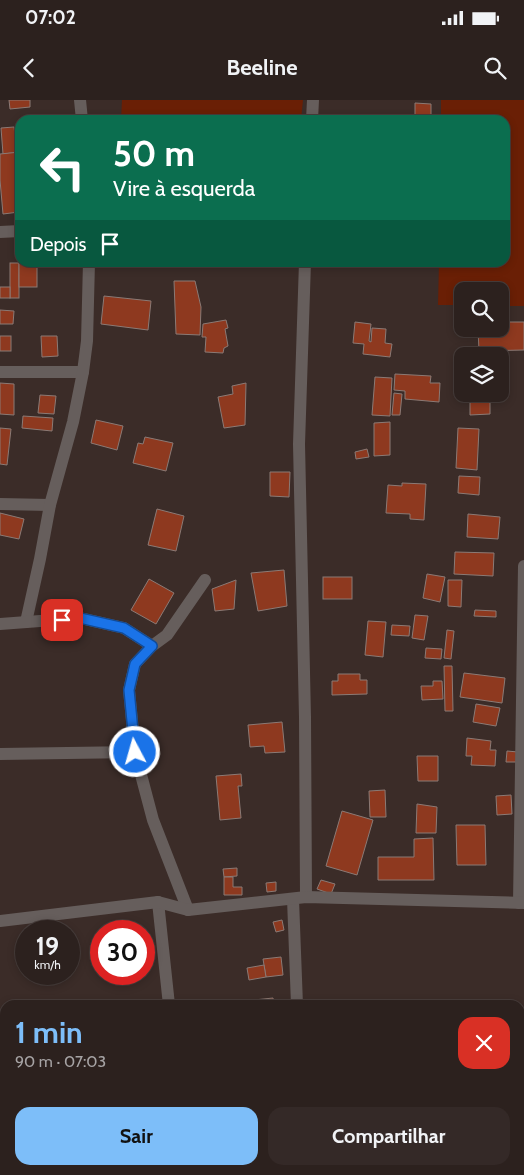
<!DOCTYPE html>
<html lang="pt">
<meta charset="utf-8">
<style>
:root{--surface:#2c211e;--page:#342927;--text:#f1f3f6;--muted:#a6a3a4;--line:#483e3c;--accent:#7dbef9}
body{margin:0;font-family:Cabin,sans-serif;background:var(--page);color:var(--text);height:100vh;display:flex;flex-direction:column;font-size:19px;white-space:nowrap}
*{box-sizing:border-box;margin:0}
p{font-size:16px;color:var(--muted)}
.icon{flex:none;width:28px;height:28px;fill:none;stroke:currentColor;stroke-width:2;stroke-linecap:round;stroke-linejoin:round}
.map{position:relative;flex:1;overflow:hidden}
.details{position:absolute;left:0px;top:900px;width:525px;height:175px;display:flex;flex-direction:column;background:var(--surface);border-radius:15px 15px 0 0;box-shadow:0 2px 8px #0003,0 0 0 1px var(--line)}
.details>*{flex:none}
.hud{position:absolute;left:15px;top:15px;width:495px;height:152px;border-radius:15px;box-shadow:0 2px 8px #0003,0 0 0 1px var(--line);background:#0b6e4f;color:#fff;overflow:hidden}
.buttons{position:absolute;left:454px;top:182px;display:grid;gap:10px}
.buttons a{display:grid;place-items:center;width:55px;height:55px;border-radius:10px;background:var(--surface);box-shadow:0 2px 8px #0003,0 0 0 1px var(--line);font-size:25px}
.speed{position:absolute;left:15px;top:820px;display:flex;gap:10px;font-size:25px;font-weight:700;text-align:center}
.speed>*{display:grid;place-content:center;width:65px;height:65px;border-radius:50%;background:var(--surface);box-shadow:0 2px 8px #0003,0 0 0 1px var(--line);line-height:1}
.speed small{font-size:12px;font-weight:400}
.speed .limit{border:8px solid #d22;background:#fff;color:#111}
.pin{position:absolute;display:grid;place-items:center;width:42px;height:42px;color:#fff;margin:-21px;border-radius:10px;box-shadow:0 2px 8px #0006}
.me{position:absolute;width:55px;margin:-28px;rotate:354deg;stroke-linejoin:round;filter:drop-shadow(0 0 4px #0008)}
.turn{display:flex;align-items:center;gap:18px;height:105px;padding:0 15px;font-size:22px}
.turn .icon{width:65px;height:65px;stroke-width:2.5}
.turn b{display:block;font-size:35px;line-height:42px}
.then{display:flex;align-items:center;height:48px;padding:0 15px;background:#0003;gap:10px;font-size:19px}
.round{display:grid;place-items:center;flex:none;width:52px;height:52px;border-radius:15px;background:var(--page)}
.headline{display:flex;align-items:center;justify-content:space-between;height:85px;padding:0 15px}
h1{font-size:30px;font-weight:700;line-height:38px;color:var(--accent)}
.action{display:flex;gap:10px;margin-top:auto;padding:10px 15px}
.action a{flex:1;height:58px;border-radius:15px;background:var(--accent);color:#111;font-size:20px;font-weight:700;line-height:58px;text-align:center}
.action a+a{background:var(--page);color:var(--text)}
.status{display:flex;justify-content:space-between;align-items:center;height:35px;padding:0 25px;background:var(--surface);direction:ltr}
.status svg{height:14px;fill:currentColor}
header{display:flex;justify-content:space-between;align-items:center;height:65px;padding:0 15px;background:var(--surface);font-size:22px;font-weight:700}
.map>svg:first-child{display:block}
.green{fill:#6a1f05}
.building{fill:#8e391f;stroke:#8b7a75}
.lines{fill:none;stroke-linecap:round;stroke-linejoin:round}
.minor{stroke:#665e5c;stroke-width:12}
.route-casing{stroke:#114b97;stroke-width:12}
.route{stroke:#1a73e8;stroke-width:9}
</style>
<div class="status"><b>07:02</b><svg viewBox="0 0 49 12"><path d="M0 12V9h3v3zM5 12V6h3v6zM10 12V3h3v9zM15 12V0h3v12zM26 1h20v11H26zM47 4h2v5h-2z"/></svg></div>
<header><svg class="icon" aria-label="back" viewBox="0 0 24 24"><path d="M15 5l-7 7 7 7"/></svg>Beeline<svg class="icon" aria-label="search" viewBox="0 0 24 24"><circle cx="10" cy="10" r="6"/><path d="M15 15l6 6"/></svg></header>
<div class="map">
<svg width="524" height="1075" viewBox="0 0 524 1075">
<rect width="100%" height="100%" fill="#3b2c28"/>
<g class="green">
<polygon points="122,0 303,0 301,20 121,20"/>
<polygon points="441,0 524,0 524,206 500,206 500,191 462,191 462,205 438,205 439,163 505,162 505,20 441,20"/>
</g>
<g class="building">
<polygon points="9,0 30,0 30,7 10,9"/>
<polygon points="415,3 431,4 431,20 415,20"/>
<polygon points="14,27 16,43 20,42 20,52 3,54 1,28"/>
<polygon points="20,52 20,77 15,77 19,112 3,114 0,80 0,54"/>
<rect x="10" y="163" width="9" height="35"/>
<rect x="19" y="163" width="18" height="24"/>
<polygon points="174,181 195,181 201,207 200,235 176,234"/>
<rect x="0" y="187" width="10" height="11"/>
<polygon points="104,196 151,201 148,230 101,224"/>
<polygon points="0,210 14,211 13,224 0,224"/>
<polygon points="226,220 228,228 225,229 228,246 224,248 223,253 205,252 206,237 202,237 203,224"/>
<polygon points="355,222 371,224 369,241 371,242 372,228 386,229 385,243 392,244 390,257 363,254 364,244 353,243"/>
<polygon points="500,222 524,222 524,250 479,251 478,229 500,229"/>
<rect x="0" y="236" width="11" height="15"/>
<polygon points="41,236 57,236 58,256 42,257"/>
<polygon points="461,254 482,256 462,256 462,278 458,278"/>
<polygon points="395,274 431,276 430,283 440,283 439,302 405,299 405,291 394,290"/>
<polygon points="375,277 392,278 390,316 372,315"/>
<polygon points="0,283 14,284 14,315 0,314"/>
<polygon points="246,283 245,325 224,328 218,297 233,294 232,286"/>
<polygon points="394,293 402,294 400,315 392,315"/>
<polygon points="470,294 490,294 490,314 470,315"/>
<polygon points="40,295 56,296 54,314 38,313"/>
<polygon points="23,316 53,318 52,331 22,328"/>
<polygon points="96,320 123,326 117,350 91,343"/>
<polygon points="390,322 390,355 374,356 374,323"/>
<polygon points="0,328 11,329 7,365 0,364"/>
<polygon points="458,328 479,329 477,370 456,368"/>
<polygon points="145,337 173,343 166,371 133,363 138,343 143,344"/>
<polygon points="367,349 369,357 356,359 355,352"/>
<polygon points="270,372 290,372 289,397 270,396"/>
<polygon points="459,376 480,377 479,395 458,393"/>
<polygon points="402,383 426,384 424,420 410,419 410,414 386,413 388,385 402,386"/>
<polygon points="157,409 184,416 176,451 148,445"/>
<polygon points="0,413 24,419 19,439 0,435"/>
<polygon points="468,414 500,417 498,439 467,437"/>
<polygon points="455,452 494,453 493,476 454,474"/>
<polygon points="284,470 287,506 258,511 251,473"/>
<polygon points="427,474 445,477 440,502 423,498"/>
<rect x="323" y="477" width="29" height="22"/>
<polygon points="149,479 174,493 156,524 131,510"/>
<polygon points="236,480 234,509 215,511 212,489"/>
<polygon points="448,480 462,480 461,507 448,506"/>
<polygon points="475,510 496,511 496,517 474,516"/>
<polygon points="415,515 428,516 424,540 412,538"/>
<polygon points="368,521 386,522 383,557 365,555"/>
<polygon points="392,525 410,526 409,536 391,535"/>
<polygon points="447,530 454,531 451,559 444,558"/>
<polygon points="426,548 442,549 441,559 425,558"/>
<polygon points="444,566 452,566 453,611 445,611"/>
<polygon points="464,573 505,578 502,603 460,597"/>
<polygon points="338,574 360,574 360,580 367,580 367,594 332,595 332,581 338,581"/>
<polygon points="433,581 442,581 443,599 422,600 421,586 433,586"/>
<polygon points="476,604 500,608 496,626 473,622"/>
<polygon points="282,622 285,652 265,653 264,646 250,647 248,625"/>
<polygon points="467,638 491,641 490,650 496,650 495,666 471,665 472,656 466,656"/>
<polygon points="507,651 518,652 518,662 506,662"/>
<polygon points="417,656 438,656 438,681 418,681"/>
<polygon points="241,674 242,686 238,686 241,718 220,720 216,676"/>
<polygon points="385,690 386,717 370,717 369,691"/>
<polygon points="511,695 512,714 497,715 496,696"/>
<polygon points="417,704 437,707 436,733 416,733"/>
<polygon points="342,711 373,720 357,775 326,766"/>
<polygon points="456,725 485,725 486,765 457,765"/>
<polygon points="433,738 434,780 378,780 378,757 414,757 414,739"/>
<polygon points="237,768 237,776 224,777 223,769"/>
<polygon points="224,777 233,777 233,787 242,787 242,795 224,795"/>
<polygon points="321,780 335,784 331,794 317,789"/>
<polygon points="276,782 276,791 267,792 266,783"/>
<polygon points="282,820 284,830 276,832 273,822"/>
<polygon points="281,857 283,875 266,877 263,859"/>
<polygon points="264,865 266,877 249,880 247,868"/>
<polygon points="273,898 274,905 254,905 254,900"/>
</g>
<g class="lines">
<g class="minor">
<polyline points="80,0 82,20"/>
<polyline points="312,20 313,0"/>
<polyline points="0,132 20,131"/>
<polyline points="305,162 299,344 305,617 306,797"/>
<polyline points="0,272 83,272"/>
<polyline points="0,404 50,405"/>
<polyline points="26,522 40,459 50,405 73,322 83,272 87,241 89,162"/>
<polyline points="0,524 80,518 124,528 152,546"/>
<polyline points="0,654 135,652"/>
<polyline points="293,799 297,905"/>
<polyline points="158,802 169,905"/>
<polyline points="519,803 524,466"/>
<polyline points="188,810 153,720 135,652 129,590 135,564 152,546 167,535 205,480"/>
<polyline points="0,821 158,802 188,810 306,797 524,803"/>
<polyline points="0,958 5,957"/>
<polyline points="182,1070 182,1075"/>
<polyline points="311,1070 312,1075"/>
</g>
</g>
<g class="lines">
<g class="route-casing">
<polyline id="route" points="62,520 80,518 124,528 152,546 135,564 129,590 135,652"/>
</g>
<use href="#route" class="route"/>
</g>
</svg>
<div class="buttons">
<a><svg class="icon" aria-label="search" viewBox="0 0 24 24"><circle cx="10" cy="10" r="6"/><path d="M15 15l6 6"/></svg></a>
<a><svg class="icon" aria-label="layers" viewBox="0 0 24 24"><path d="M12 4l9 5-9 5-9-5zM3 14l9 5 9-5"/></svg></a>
</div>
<div class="speed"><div>19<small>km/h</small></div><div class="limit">30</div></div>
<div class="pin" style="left:62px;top:520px;background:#d93025"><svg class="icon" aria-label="arrive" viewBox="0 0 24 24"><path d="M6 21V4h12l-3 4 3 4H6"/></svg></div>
<svg class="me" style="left:135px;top:652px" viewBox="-20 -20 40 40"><circle r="17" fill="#1a73e8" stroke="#fff" stroke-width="3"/><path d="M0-11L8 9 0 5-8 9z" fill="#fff"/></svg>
<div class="hud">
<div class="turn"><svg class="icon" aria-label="left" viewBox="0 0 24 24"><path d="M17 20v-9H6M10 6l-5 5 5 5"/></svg><div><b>50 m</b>Vire à esquerda</div></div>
<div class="then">Depois<svg class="icon" aria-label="arrive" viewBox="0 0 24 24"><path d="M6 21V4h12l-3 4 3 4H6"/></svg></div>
</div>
<section class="details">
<div class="headline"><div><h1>1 min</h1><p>90 m · 07:03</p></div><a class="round" style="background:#d93025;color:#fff"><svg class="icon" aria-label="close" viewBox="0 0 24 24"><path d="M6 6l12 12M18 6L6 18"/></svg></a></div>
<div class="action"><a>Sair</a><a>Compartilhar</a></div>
</section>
</div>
